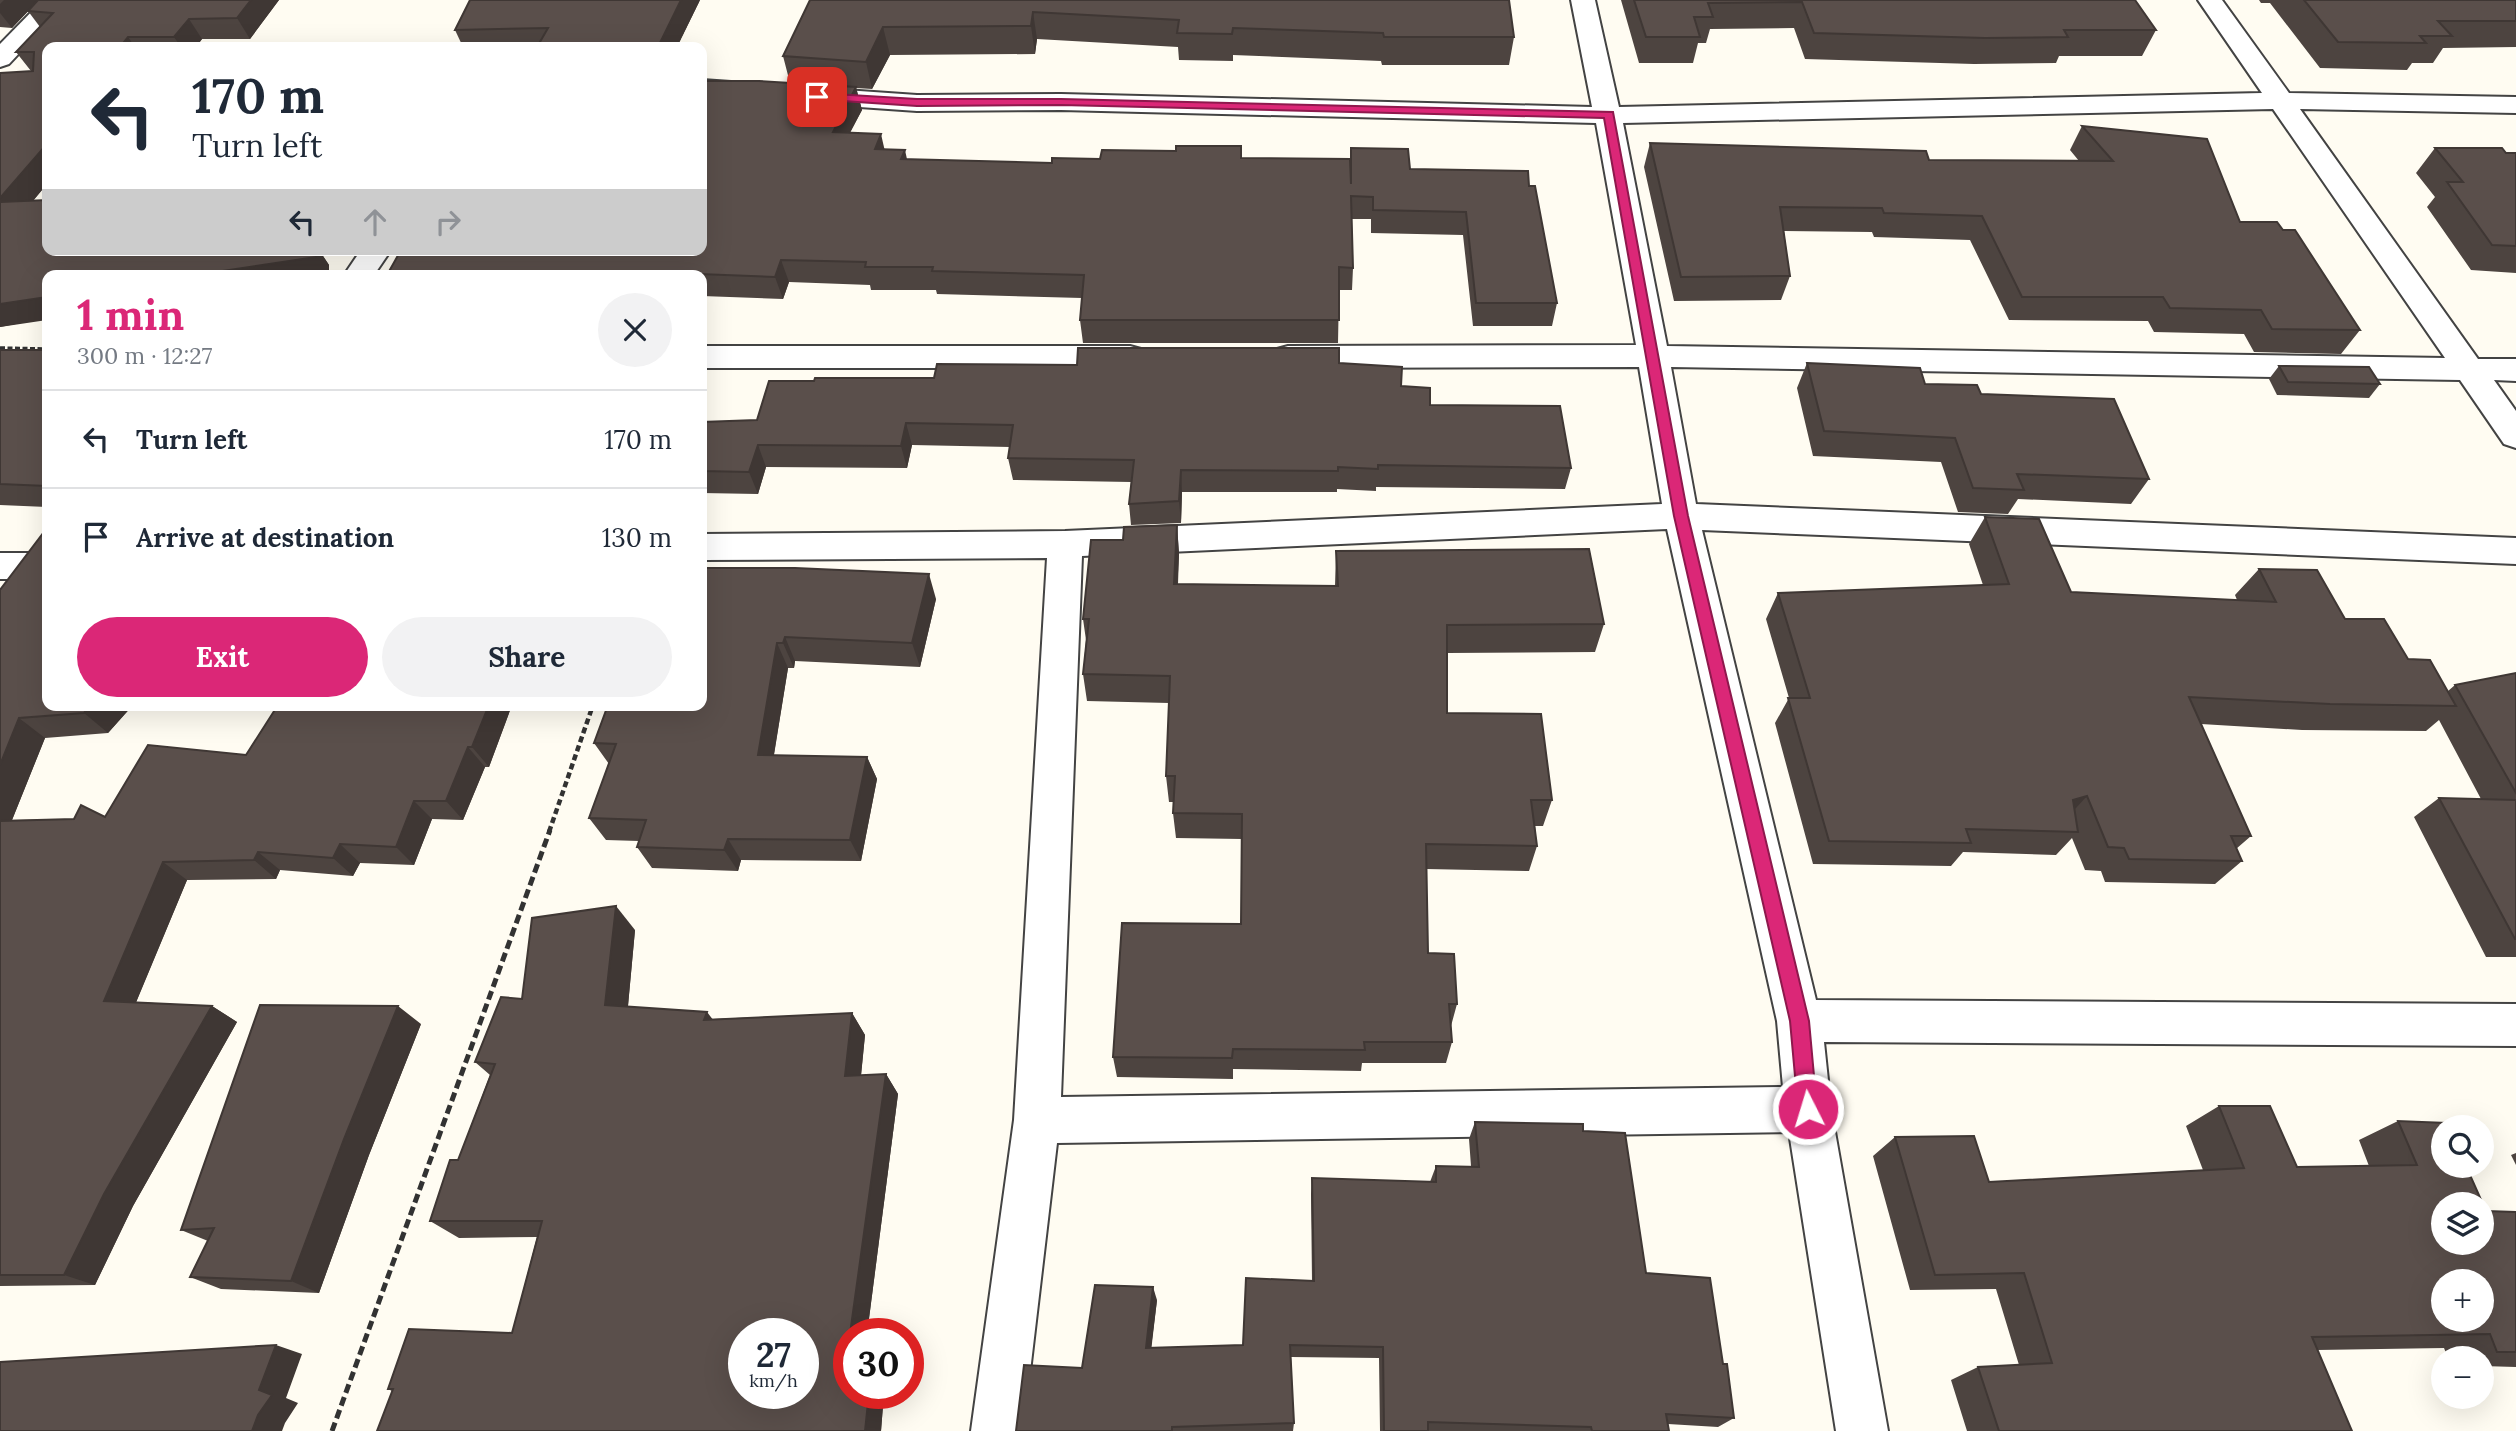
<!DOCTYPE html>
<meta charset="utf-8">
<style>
:root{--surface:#fff;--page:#f2f2f3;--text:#1f2937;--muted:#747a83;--line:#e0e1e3;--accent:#db2777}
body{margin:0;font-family:Lora,serif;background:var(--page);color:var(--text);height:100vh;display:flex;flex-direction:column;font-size:26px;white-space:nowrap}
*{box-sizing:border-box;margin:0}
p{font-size:23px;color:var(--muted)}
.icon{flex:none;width:38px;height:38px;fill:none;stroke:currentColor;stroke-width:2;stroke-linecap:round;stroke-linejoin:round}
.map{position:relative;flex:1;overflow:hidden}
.drawer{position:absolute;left:42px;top:270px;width:665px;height:441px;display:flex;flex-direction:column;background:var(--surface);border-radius:14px;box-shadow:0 7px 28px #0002}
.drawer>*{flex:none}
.guide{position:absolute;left:42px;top:42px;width:665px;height:214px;border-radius:14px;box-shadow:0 7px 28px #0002;background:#fff;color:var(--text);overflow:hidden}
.tools{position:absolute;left:2431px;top:1115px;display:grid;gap:14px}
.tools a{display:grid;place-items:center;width:63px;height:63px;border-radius:50%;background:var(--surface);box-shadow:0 7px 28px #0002;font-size:35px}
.speed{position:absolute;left:728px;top:1318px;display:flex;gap:14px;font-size:35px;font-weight:700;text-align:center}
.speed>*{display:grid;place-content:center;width:91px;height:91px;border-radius:50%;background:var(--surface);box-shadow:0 7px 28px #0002;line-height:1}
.speed small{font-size:18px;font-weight:400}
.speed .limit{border:10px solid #d22;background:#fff;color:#111}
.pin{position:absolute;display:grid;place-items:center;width:60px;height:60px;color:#fff;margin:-30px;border-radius:14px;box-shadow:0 4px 10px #0006}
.me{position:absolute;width:77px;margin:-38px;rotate:355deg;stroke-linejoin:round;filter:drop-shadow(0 0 5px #0008)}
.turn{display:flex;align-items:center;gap:24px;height:147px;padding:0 35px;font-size:32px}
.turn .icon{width:91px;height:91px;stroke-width:2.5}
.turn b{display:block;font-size:49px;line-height:60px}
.lanes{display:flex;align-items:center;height:66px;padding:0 35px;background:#0003;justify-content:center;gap:35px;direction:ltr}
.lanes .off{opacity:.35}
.round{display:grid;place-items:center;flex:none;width:74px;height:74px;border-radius:37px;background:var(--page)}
.summary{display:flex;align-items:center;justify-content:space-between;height:119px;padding:0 35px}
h1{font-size:42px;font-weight:800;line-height:52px;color:var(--accent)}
.cta{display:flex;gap:14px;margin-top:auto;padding:14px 35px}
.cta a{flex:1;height:80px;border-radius:42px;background:var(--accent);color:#fff;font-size:28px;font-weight:800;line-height:80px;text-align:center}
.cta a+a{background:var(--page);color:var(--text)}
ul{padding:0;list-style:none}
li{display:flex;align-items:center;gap:21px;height:98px;padding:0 35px;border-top:2px solid var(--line)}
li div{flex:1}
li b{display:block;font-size:26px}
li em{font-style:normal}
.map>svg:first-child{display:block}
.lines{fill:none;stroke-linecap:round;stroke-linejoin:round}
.minor-casing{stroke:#434343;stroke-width:4}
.path-far2{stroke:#323232;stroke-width:3.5;stroke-dasharray:5 2.5;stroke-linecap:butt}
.path-far1{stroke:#323232;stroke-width:4.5;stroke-dasharray:6 3.5;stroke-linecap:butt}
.path{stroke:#323232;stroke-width:5;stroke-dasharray:9 4.5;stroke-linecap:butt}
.minor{fill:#fff;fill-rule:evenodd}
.wall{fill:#4d4440}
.shaded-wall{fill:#3f3734}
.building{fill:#5a4f4b;stroke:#3f3734;stroke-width:2;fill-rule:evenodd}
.route{fill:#db2777;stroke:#8e194d;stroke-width:2}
</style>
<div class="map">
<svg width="2516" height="1431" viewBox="0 0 2516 1431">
<rect width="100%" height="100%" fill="#fffcf2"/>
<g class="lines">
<g class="minor-casing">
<g id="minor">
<polygon points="43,0 69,0 9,64 0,67 0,44"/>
<path d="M1571,0H1595L1619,107L2262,93L2198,0H2222L2289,93L2516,97V113L2300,109L2478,359H2516V381L2494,380L2516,411V448L2504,444L2460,380L1671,367L1696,504L2516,538V564L1702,530L1816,1000L2516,1004V1046L1824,1042L1831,1109L1888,1431H1836L1789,1132L1057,1143L1023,1431H971L1014,1120L1047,558L702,560V534L1065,531L1662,504L1639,367L1288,368L1277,365L1272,357L1277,349L1288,346L1636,345L1596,123L1061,110L917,111L702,96V80L917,95L1061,94L1592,107ZM2273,109L2445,358L1667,346L1623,123ZM1667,529L1777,1021L1783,1087L1061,1097L1082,556Z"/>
<polygon points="361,250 391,250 374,275 344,275"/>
<polygon points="702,346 1130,346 1141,349 1146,357 1141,365 1130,368 702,368"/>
<rect x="0" y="553" width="47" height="26"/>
</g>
</g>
<polyline class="path-far2" points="0,348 47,349"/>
<polyline class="path-far1" points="549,832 593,705"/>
<polyline class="path" points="332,1431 550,830"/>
<use href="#minor" class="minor"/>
</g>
<g class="wall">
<polygon points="0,0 279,0 250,39 202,39 196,47 47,47 47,184 33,201 47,250 319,250 329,265 0,327 31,71 16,52 40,27 28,11 12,28 0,27"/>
<polygon points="700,0 677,47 463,47 455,30"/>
<polygon points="810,0 1514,37 1509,65 1382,65 1381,61 1233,55 1233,61 1179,60 1178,47 1037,39 1035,54 890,55 872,89 856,88 862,110 850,132 907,160 1052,163 1100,159 1242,158 1350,165 1351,148 1410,169 1529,186 1557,303 1552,326 1473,326 1463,235 1371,233 1371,219 1352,219 1353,268 1352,290 1339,290 1338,343 1083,343 1080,320 1082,298 937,294 936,290 871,290 870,285 789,282 783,299 702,296 702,275 387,275 790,83 783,56"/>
<polygon points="1621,0 2135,0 2156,30 2142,56 2059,56 2056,63 1974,64 1805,59 1794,28 1710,29 1706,43 1698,43 1693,63 1639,63"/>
<polygon points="2259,0 2516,0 2516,47 2443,48 2433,63 2412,63 2407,70 2320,68 2270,3 2261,3"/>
<polygon points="2082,126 2240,222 2283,230 2360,330 2341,354 2254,352 2244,334 2154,332 2148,321 2009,320 1970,240 1874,237 1872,232 1784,231 1790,276 1781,300 1674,301 1644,167 1650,143 1929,160 2079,161 2070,150"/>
<polygon points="2435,148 2516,153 2516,273 2471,270 2427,207 2435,197 2416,173"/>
<polygon points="0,350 47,350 47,507 0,505"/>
<polygon points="1339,363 1401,386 1430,405 1571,468 1565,489 1376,487 1376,491 1337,489 1337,492 1182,492 1181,523 1131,525 1129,504 1131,482 1013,480 1008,458 1010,447 912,445 907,468 766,467 758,494 702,493 702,422 757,420 814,381 934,378 1077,365"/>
<polygon points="1807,363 1925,384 2149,479 2131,504 2018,499 2008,514 1958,512 1941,462 1813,456 1797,388"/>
<polygon points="2279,366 2380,384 2369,398 2277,395 2269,379"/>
<polygon points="1985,517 2071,592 2237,600 2235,595 2259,569 2345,619 2408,659 2448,691 2455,685 2516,673 2516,957 2486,957 2414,817 2439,798 2481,799 2439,720 2426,731 2302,730 2201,724 2251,836 2236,849 2242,861 2215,884 2105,882 2101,871 2085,870 2072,838 2056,855 1963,852 1951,866 1813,864 1775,723 1789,698 1766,619 1778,593 1983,585 1969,544"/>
<polygon points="1177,525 1179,554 1178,584 1335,586 1336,551 1604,624 1595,652 1447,653 1447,713 1552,800 1543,826 1535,826 1537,846 1529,871 1426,869 1428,953 1457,1004 1451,1026 1452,1042 1446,1063 1362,1063 1361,1071 1233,1069 1233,1079 1117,1077 1113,1057 1241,924 1242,839 1176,838 1173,813 1174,802 1169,802 1166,776 1169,703 1087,701 1083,674 1086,640 1083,619 1123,540"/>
<polygon points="702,568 936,599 920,667 795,661 794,668 788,668 774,755 867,757 877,779 861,861 741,860 738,871 652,868 637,847 639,841 606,840 589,818 609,764 594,743 702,705"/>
<polygon points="0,590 133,705 108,733 45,738 12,820 74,819 105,817 246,755 278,705 512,705 489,767 485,767 463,820 432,819 414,865 360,863 353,876 280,870 276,879 187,880 136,1002 212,1006 237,1022 133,1206 95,1285 0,1286"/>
<polygon points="635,930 628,1006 713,1019 852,1013 865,1035 861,1075 886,1074 898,1094 867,1334 849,1334 849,1393 884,1393 881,1431 392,1391 388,1389 512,1333 537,1237 459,1238 430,1221 458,1160 490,1075 475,1062 522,999"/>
<polygon points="421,1024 369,1155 319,1293 221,1289 190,1277 208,1241 181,1230"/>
<polygon points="2219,1106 2297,1167 2369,1166 2359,1140 2398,1121 2486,1211 2516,1212 2516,1367 2482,1366 2482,1358 2448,1358 2444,1348 2317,1350 2352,1431 1967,1431 1951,1380 1978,1367 2019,1365 1996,1289 1910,1290 1873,1156 1895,1137 1989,1182 2203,1170 2186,1126"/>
<polygon points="1475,1122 1583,1131 1646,1273 1723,1364 1734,1418 1718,1427 1668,1424 1669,1431 1380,1431 1379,1358 1291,1357 1294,1423 1293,1431 1016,1431 1082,1368 1157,1300 1151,1348 1243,1345 1312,1281 1311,1194 1312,1178 1430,1182 1436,1166 1471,1166 1469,1139"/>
<polygon points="2516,1153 2516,1165 2511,1155"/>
</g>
<g class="shaded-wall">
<polygon points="4,0 39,0 12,28 0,13 0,4"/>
<polygon points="251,0 279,0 250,39 237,18"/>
<polygon points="681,0 700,0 677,47 658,47"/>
<polygon points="1033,12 1037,39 1035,54 1031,26"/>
<polygon points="189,19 202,39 196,47 181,47 174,37"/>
<polygon points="883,27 890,55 872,89 866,62"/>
<polygon points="128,37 135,47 120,47"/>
<polygon points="856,87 862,110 839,154 833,132"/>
<polygon points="881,134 886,156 875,149"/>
<polygon points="47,144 47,184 14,223 0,206 0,198"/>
<polygon points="905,150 910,173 901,159"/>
<polygon points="316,250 319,250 329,265 329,275 196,275"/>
<polygon points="781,260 789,282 783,299 775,277"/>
<polygon points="47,297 47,320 0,327 0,304"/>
<polygon points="906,423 912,445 907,468 901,446"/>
<polygon points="758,445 766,467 758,494 749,472"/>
<polygon points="1181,470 1182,492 1181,523 1179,501"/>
<polygon points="1177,525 1179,554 1176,612 1174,584"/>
<polygon points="929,574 936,599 920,667 912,643"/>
<polygon points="785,637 795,661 794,668 783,643"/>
<polygon points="777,643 788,668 770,778 758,755"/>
<polygon points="91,705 133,705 108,733 84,713"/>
<polygon points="489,705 512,705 489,767 472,747"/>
<polygon points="19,718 45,738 4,840 0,837 0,765"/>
<polygon points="468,747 485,767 463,820 446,801"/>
<polygon points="867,757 877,779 861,861 850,840"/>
<polygon points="2087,796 2065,820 2073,800"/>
<polygon points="414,801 432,819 414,865 396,847"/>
<polygon points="728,839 741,860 738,871 724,850"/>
<polygon points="340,844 360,863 353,876 333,858"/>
<polygon points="258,852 280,870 276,879 254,860"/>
<polygon points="163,862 187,880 130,1017 104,1001"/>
<polygon points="616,906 635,930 626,1027 605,1005"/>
<polygon points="212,1006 237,1022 133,1206 95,1285 64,1275 104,1194"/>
<polygon points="398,1006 421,1024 369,1155 319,1293 291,1281 344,1139"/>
<polygon points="707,1012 724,1034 704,1020"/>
<polygon points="852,1013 865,1035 859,1096 845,1076"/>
<polygon points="886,1074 898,1094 867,1334 850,1334"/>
<polygon points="1153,1287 1157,1300 1150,1360 1146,1348"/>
<polygon points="276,1345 302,1354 286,1398 298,1403 285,1423 282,1431 252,1431 259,1390"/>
<polygon points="869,1393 884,1393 881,1431 865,1431"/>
</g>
<g class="building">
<polygon points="38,0 251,0 237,18 189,19 174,37 128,37 120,47 47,47 47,144 0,198 0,73 33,71 34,52 16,52 53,13 28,11"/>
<polygon points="470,0 681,0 658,47 537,47 548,28 455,30"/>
<polygon points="810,0 1509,0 1514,37 1384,37 1383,33 1233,28 1232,34 1177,33 1179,20 1033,12 1031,26 883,27 866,62 783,56"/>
<polygon points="1634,0 2135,0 2156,30 2064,30 2068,37 1985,38 1814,33 1802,2 1708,3 1713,17 1694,17 1700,37 1646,37"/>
<polygon points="2304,0 2516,0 2516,21 2438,21 2452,36 2420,36 2426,43 2338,42"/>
<polygon points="702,81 759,81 856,87 833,132 881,134 875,149 905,150 901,159 1052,163 1052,158 1100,159 1102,150 1176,151 1176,146 1241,146 1241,158 1350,159 1351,184 1351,148 1408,149 1410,169 1528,171 1529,186 1535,186 1557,303 1476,303 1466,212 1373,210 1373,197 1351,196 1353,268 1339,267 1339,320 1080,320 1084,275 932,271 933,267 865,267 866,262 781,260 775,277 674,273 674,275 387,275 401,250 702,250"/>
<polygon points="2082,126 2207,139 2240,222 2277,222 2283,230 2295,230 2360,330 2272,329 2261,310 2170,308 2163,297 2022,297 1982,216 1884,213 1882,208 1780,207 1790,276 1681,277 1650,143 1926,151 1929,160 2113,161"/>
<polygon points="2435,148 2502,148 2506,153 2516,153 2516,246 2492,245 2447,182 2463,182"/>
<polygon points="47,200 47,250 316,250 316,257 196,275 47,275 47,297 0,304 0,202"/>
<polygon points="1078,348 1339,348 1339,363 1402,367 1401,386 1430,388 1430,405 1560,406 1571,468 1378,465 1378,469 1338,467 1338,471 1181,470 1179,501 1129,504 1134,460 1008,458 1013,425 906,423 901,446 758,445 749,472 702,471 702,422 757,420 769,381 814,381 815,378 934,378 937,364 1077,365"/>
<polygon points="0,350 47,350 47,486 0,484"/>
<polygon points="1807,363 1920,368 1925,384 1977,385 1981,394 2114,399 2149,479 2017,474 2024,490 1973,488 1955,438 1824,431"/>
<polygon points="2279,366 2369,367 2380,384 2288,382"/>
<polygon points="1985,517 2039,519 2071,592 2276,602 2259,569 2317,570 2345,619 2384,619 2408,659 2430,660 2456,706 2330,704 2189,697 2251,836 2231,836 2242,861 2129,859 2124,848 2108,847 2087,796 2073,800 2078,832 1966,829 1971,843 1829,841 1788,698 1810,698 1778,593 2009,584"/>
<polygon points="1177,525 1174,584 1338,586 1336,551 1589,549 1604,624 1447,625 1447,713 1541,714 1552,800 1531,800 1537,846 1426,844 1428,953 1454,954 1457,1004 1449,1004 1452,1042 1364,1042 1365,1050 1233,1049 1232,1058 1113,1057 1122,923 1241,924 1242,814 1173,813 1175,776 1166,776 1170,676 1083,674 1089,619 1083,619 1091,540 1123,540 1124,527"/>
<polygon points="47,528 47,705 91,705 84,713 19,718 0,765 0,590"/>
<polygon points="702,568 795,568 929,574 912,643 785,637 783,643 777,643 758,755 867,757 850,840 728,839 724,850 637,847 646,820 589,818 616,744 594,743 608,705 702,705"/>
<polygon points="2516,673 2516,793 2455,685"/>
<polygon points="278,705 489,705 472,747 468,747 446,801 414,801 396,847 340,844 333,858 258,852 254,860 163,862 104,1001 212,1006 104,1194 64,1275 0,1275 0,821 74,819 81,805 105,817 148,745 246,755"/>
<polygon points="2439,798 2516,800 2516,939 2515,939"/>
<path d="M616,906L605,1005L707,1012L704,1020L852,1013L845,1076L886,1074L850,1334H849L847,1359H849V1393H869L865,1431H377L393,1389H388L409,1329L512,1333L542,1221H430L450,1160H458L495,1064L475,1062L501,997L522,999L532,918ZM744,1334H803V1393H744Z"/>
<polygon points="260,1005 398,1006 344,1139 291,1281 190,1277 214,1228 181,1230"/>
<path d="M2219,1106H2270L2297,1167L2417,1165L2398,1121L2447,1123L2449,1127H2443V1166H2466L2486,1211L2516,1212V1352H2497L2490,1334L2312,1337L2352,1431H1999L1978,1367L2052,1363L2024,1273L1935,1275L1895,1137L1974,1136L1989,1182L2244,1168ZM2443,1204H2482V1242H2443ZM2443,1281H2482V1320H2443Z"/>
<polygon points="1475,1122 1583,1124 1583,1131 1625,1133 1646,1273 1710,1278 1723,1364 1727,1364 1734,1418 1666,1414 1669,1431 1592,1431 1591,1427 1428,1422 1428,1431 1384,1431 1383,1347 1290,1345 1294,1423 1172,1427 1172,1431 1016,1431 1024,1365 1082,1368 1095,1285 1153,1287 1146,1348 1243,1345 1246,1278 1314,1281 1312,1178 1436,1182 1436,1166 1479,1167"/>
<polygon points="276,1345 259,1390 272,1395 258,1415 252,1431 0,1431 0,1362"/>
</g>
<polygon class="route" points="817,93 917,99 1061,99 1613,112 1688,516 1809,1021 1817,1109 1814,1115 1808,1118 1801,1115 1798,1109 1790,1021 1674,516 1604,118 1061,105 917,106 813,99 813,94"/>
</svg>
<div class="tools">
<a><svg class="icon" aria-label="search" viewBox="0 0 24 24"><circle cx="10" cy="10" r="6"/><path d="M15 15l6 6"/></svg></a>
<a><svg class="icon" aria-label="layers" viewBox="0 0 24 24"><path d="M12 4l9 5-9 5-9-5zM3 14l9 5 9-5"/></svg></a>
<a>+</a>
<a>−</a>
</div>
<div class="speed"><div>27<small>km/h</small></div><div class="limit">30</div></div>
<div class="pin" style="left:817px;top:97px;background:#d93025"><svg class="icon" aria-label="arrive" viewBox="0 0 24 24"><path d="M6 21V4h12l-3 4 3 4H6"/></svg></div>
<svg class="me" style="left:1808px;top:1109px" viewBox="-20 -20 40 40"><circle r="17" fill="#db2777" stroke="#fff" stroke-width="3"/><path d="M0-11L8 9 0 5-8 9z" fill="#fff"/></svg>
<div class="guide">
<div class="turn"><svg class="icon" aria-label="left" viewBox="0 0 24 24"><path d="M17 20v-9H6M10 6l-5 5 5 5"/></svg><div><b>170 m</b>Turn left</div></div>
<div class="lanes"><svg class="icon" aria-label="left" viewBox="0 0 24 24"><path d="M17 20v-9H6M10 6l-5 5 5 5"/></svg><svg class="icon off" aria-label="ahead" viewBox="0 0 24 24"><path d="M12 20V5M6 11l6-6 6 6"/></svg><svg class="icon off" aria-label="right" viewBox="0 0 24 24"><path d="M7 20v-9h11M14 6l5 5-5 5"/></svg></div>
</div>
<section class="drawer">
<div class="summary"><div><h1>1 min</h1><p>300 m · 12:27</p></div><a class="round"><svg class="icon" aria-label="close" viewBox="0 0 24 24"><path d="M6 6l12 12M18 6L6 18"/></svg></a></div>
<ul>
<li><svg class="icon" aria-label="left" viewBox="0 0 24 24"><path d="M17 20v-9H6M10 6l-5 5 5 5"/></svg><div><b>Turn left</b></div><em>170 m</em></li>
<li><svg class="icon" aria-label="arrive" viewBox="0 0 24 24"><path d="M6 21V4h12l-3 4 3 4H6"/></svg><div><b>Arrive at destination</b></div><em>130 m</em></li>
</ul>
<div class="cta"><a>Exit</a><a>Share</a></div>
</section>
</div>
